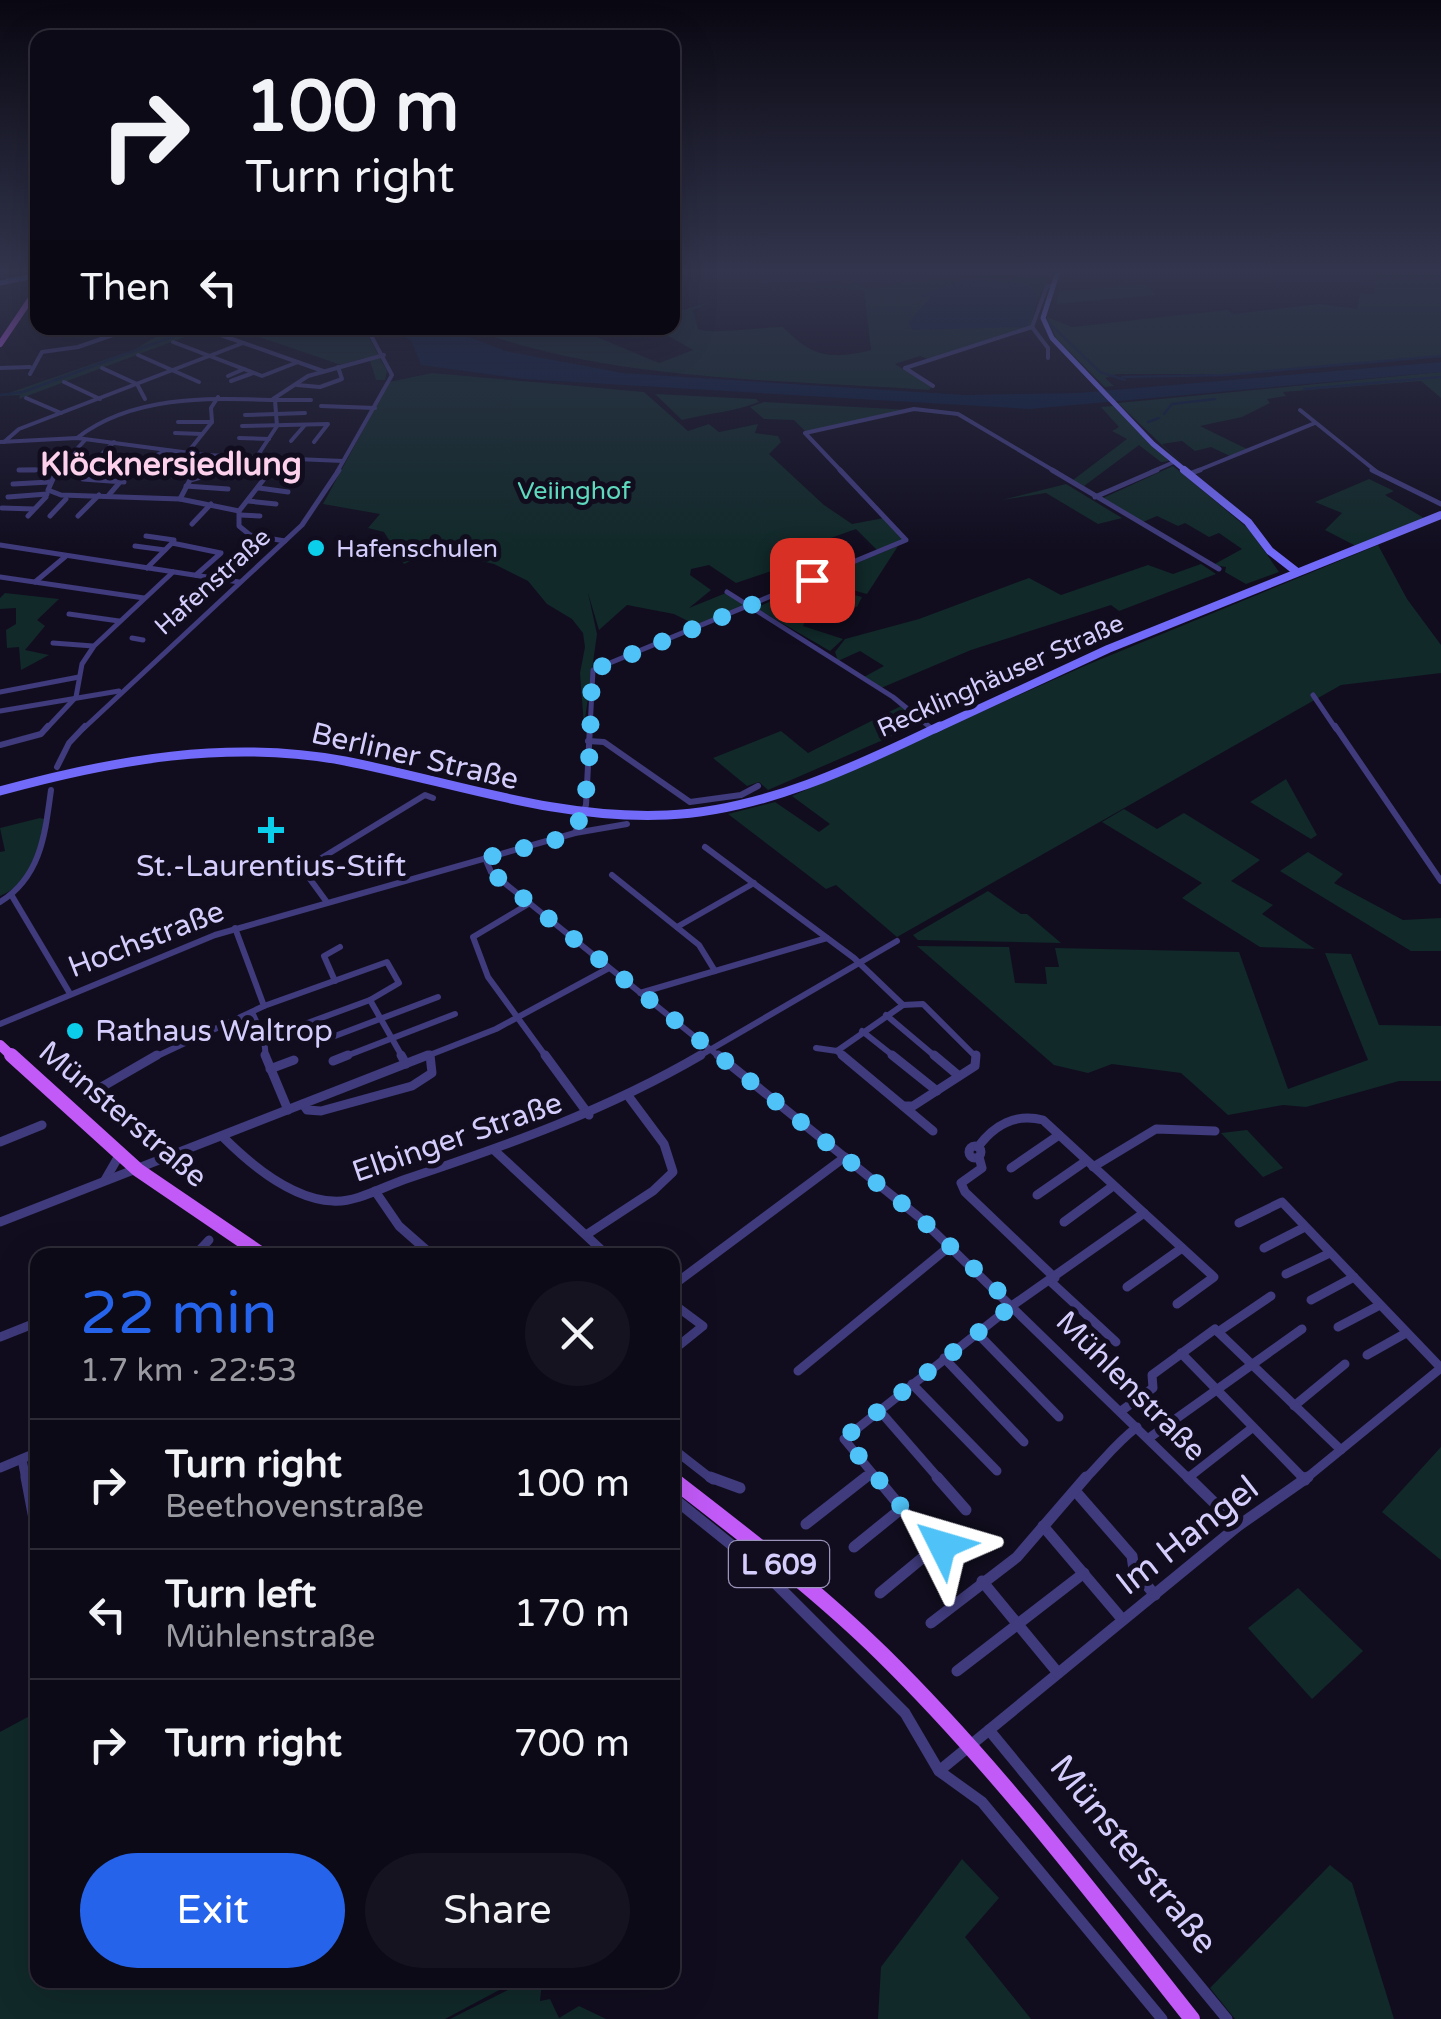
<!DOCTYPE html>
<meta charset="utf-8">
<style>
:root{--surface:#0d0a17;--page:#161320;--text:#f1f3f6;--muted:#9a9aa1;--line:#2d2b36;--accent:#2563eb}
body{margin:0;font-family:"Varela Round",sans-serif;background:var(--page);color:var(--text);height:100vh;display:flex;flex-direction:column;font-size:38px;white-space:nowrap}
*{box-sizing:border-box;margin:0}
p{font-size:32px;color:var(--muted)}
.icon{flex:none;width:55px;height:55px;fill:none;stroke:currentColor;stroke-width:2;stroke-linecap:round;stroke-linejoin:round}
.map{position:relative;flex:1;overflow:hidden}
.details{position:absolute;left:30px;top:1248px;width:650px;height:740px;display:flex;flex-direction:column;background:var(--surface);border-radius:20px;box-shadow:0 10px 40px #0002,0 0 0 2px var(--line)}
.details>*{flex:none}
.top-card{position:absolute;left:30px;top:30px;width:650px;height:305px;border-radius:20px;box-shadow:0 10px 40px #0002,0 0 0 2px var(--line);background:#0d0a17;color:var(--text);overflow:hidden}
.pin{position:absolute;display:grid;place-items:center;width:85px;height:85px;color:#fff;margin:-42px;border-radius:20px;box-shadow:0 5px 15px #0006}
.me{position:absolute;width:110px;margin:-55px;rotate:310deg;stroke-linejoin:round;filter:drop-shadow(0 0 8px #0008)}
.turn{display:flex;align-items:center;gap:35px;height:210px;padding:0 50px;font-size:45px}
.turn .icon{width:130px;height:130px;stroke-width:2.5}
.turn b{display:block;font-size:70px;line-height:85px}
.then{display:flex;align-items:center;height:95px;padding:0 50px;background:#0003;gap:20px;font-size:38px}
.round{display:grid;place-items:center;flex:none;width:105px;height:105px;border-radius:52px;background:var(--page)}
.summary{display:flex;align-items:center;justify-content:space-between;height:170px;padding:0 50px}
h1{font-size:60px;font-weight:600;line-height:75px;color:var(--accent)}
.cta{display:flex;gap:20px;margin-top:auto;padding:20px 50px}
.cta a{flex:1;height:115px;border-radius:60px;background:var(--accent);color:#fff;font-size:40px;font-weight:600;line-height:115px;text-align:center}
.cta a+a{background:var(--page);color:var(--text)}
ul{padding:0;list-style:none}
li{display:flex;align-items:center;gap:30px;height:130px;padding:0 50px;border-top:2px solid var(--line)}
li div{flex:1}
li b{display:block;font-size:38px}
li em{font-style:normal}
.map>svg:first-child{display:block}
.green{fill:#112929}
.water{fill:#0b1b3a}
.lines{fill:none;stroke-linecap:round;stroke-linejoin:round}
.stream{stroke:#0b1b3a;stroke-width:2.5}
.street-far4{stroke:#3f3b7c;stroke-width:4}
.street-far3{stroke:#3f3b7c;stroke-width:5}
.street-far2{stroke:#3f3b7c;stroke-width:6}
.street-far1{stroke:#3f3b7c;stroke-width:9}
.street{stroke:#3f3b7c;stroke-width:11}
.secondary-far2{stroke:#726af8;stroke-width:5}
.secondary-far1{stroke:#726af8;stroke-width:8}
.secondary{stroke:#726af8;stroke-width:9}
.primary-far3{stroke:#c15af7;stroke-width:6}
.primary-far2{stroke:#c15af7;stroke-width:10}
.primary-far1{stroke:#c15af7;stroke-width:14}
.primary{stroke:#c15af7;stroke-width:16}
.route{stroke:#4fc3f7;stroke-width:18;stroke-dasharray:0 32.4}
.poi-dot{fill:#0bceeb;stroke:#110d1f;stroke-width:4}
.labels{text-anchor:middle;stroke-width:10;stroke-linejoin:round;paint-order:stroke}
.far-park-label{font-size:25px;fill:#5ed9be;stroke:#110d1f}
.far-poi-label{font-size:25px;fill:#d5cefd;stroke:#110d1f;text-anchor:start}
.far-street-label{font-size:25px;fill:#d5cefd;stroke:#110d1f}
.shield{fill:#110d1f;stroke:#9a94ba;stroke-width:2.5}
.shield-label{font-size:28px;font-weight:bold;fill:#d5cefd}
.street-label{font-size:30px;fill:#d5cefd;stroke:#110d1f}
.poi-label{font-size:30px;fill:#d5cefd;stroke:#110d1f}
.far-district-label{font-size:32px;font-weight:bold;fill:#fdd0eb;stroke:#110d1f}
.near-street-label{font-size:35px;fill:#d5cefd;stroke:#110d1f}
</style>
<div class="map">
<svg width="1441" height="2019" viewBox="0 0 1441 2019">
<rect width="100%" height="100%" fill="#110d1f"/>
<g class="green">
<path d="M820,271L870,289L943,276L1054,271L1038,297L1030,327L928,359L920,356L895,364L932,387L929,390C779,379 610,382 469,328L499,336L538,328H594L591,331L597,337L659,363L693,350L654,328H672L673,313L713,301L693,310L698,329C711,335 764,327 783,327C812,357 830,360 871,350L864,290L826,287L768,292L825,285L853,286Z"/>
<polygon points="1376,271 1441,271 1441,356 1236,374 1117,374 1105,378 1114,386 1105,387 1056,338 1047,317 1072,327 1227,310 1234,314 1319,304 1357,309 1360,293 1374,294"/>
<polygon points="1146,284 1156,295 1056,304 1059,292"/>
<polygon points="192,328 209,328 19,399 20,395 0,396 136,349 160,334"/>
<polygon points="233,328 364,328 387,371 385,380 376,380 370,361 364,358 341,365"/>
<polygon points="1441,372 1441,398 1421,381 1283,392 1286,396 1267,399 1270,403 1242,417 1200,426 1247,449 1230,456 1211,447 1195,451 1182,441 1162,444 1185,467 1118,403"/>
<polygon points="432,373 644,392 688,431 709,424 719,432 758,424 755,433 778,436 781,442 769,454 824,505 852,524 884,518 903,540 877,550 856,529 797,550 807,559 736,583 709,565 691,569 690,575 711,590 689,608 726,593 746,606 698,626 674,614 627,605 599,630 588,593 597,634 584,726 580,673 585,647 583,633 572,619 547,604 528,581 494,564 433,550 404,564 384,532 368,528 380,514 323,504 389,382"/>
<path d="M655,394L756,399L759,402C735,412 708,413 682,420Z"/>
<polygon points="764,402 910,410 806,432 794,420 764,419 750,407"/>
<polygon points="1113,406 1169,461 1161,462 1139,445 1084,486 1073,480 1127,439 1112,431 1119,427 1101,407"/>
<polygon points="1173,466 1250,530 1279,572 1246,584 1225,572 1226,567 1213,565 1242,549 1219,533 1209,537 1185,523 1178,526 1157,516 1143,522 1103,498"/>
<polygon points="1369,479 1394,491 1385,495 1424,518 1356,546 1325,530 1342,513 1315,502"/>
<polygon points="1066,484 1122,518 1098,524 1046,493 1002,500"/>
<polygon points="1378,545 1407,599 1441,645 1441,673 1341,685 897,937 836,885 826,889 728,814 775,802 819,832 830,824 792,796 1089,664"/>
<polygon points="898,546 867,594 815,580"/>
<polygon points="1201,564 1216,574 1119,611 1111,605 971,650 881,688 864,677 884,666 860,651 838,661 835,652 845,639 919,619 1029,578 1061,595 1148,565 1173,574"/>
<polygon points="809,583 862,597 857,607 816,599 803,626 843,639 830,651 756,608"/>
<polygon points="5,593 59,599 37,620 45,626 25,650 49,655 21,670 19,647 7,648 6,630 16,624 16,608 0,609 0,598"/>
<polygon points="901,706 922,723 768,790 759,782 747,786 713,758 781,731 808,753"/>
<polygon points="1286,779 1317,835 1311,839 1250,802"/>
<polygon points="1124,809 1157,829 1184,813 1260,860 1231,881 1273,905 1262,914 1315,949 1260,947 1182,898 1202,883 1102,822"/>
<path d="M40,818L44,819C40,850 32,883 0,896V852L5,851L0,828Z"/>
<polygon points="1308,852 1343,874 1334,883 1403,920 1441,918 1441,951 1411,951 1280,871"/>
<polygon points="988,891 1021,914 1027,914 1061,943 918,940 913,935"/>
<polygon points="917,946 1009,947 1015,983 1047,984 1045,967 1059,967 1055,948 1239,952 1288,1089 1368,1060 1325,953 1351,954 1379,1025 1441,1026 1441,1081 1399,1081 1306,1107 1283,1105 1228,1115 1181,1073 1112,1064 1088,1073 1054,1065"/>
<polygon points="1247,1130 1283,1168 1263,1177 1221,1133"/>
<polygon points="1441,1447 1441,1560 1382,1512"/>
<polygon points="1298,1588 1363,1651 1312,1699 1248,1628"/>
<polygon points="37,1712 38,1980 518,1980 445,2019 0,2019 0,1732"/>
<polygon points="962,1859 999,1898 965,1937 1031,2019 878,2019 881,1967"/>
<polygon points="1330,1865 1352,1883 1394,2019 1235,2019 1210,1988"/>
<polygon points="528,1980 542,1981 540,2001 550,1999 559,2018 579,2006 606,2019 450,2019"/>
</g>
<g class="water">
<polygon points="968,279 1029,285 1038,297 1027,327 912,330 909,322 931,297 917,297"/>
<polygon points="386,328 445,328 506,351 623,373 965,395 1078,393 1441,362 1441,372 1029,409 523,379 421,365 411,340"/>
</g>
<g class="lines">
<g class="stream">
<polyline points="1049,323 1100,372 1125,380"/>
<polyline points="1122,377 1225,375 1441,356"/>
<polyline points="1304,389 1441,377"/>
<polyline points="0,395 23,392 196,328"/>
<polyline points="1164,414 1172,404 1215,399"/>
<polyline points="1148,422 1159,418"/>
</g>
<g class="street-far4">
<polyline points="201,328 323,371"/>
<polyline points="173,342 262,376 298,362"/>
<polyline points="138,355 199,382"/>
<polyline points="1048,358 1048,348 1032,327 1047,286 1053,286"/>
<polyline points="0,368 30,367"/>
<polyline points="102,368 137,384 145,399"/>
<polyline points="30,374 42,352 78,347 133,328"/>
<polyline points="228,376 244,369"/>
<polyline points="231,381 253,373"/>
<polyline points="64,382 100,399"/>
<polyline points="297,385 320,387 342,379 338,367"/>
<polyline points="933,386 905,368 1032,327"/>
<polyline points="26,398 61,413"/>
<polyline points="273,399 308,376 384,355"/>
<polyline points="275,400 311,400"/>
<polyline points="321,406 375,408"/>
<polyline points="1300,410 1377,472"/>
<polyline points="245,415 305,413"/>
<polyline points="178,422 212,422"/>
<polyline points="242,426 328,424 314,442"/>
<polyline points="175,433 202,434"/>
<path d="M77,438C133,395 208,398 275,400L277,426L256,458"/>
<polyline points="239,438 269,439"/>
<polyline points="291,441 305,425"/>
<polyline points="0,442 77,438 205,455 343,461"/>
<polyline points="4,442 19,429 243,343"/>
<polyline points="188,452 212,422 211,408 218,397"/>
<polyline points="94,462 114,442"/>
<polyline points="91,468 123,468"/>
<polyline points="19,470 56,469"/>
<polyline points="131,470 166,450"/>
<polyline points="56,472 85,440"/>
<polyline points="121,472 123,468 129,472"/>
<polyline points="269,472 279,459"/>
<polyline points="337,472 392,375 367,328"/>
<polyline points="842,472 805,433 914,409 958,414 1056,472"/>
<polyline points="1151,472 1174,462"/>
<polyline points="1194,472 1315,423"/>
</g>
<g class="street-far3">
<polyline points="19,470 35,470"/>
<polyline points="57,470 48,490 61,495 180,499 239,511"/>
<polyline points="122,470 120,473 126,475"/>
<polyline points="271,470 239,511 239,526 250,535 285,541"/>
<polyline points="1052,470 1219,569"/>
<polyline points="1372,470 1441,504"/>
<polyline points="1189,474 1200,470"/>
<polyline points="126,475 129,470"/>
<polyline points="208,475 237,477"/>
<polyline points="269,475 301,479"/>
<polyline points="83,479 124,482"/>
<polyline points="13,484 50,482"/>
<polyline points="186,486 228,489"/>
<polyline points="259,488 288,492"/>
<polyline points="108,496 126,475"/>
<polyline points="8,497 47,494"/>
<polyline points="1095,497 1157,470"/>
<polyline points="180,499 190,480 208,475"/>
<polyline points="248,501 276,504"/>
<polyline points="2,508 34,509"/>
<polyline points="240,515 260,516"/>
<polyline points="28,516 46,497"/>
<polyline points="50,516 66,499"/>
<polyline points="78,516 99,495"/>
<polyline points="192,524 211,504"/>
<polyline points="146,536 174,540 172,543"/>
<polyline points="0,545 239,582"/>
<polyline points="135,546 165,550"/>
<polyline points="147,568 172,543 221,553 196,575"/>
<polyline points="0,577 144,598"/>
<polyline points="35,582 66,556"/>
<polyline points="727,592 893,697 931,728"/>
<polyline points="69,614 119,621"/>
<polyline points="132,638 143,640"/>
<polyline points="53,643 93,646"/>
<polyline points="0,692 79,677"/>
<polyline points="1313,695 1336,729"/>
<polyline points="0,711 119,691"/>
<polyline points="46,729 76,697 82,664 94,646 173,572"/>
<polyline points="83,729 302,525 339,470"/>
<polyline points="590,729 593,670 906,540 840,470"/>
</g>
<g class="street-far2">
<polyline points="1335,726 1441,881"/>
<polyline points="588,741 604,742 690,802 741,795 758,786"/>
<polyline points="0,745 41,734 48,726"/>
<polyline points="57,767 69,743 85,726"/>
<polyline points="575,833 586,805 590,726"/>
<polyline points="705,847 854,958 903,1005 923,1004 977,1058"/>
<polyline points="485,858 491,872 721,1058"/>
<polyline points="612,875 699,945 715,971"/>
<polyline points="12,896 69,992"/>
<polyline points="326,901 307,875 310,865 425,795 433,798"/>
<path d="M0,902C41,877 45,834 51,790"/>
<polyline points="530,903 473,937 488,977 547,1058"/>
<polyline points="677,927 754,883"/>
<polyline points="335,981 324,956 340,947"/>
<polyline points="640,993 827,938"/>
<polyline points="370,1000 403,1058"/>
<polyline points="252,1012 264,1039 370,1000 399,983 387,962 264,1006"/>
<polyline points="886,1015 937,1058"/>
<polyline points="0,1024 215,935 575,833 627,824"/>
<polyline points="862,1031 896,1058"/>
<polyline points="264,1039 266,1058"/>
<polyline points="327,1039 438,997"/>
<polyline points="816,1048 837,1051 903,1005"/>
<polyline points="837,1051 845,1058"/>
<polyline points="153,1058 264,1006 235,928"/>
<polyline points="341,1058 455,1014"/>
<polyline points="422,1058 496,1029 609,968"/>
<polyline points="696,1058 897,941"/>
</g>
<g class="street-far1">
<polyline points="265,1055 288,1110"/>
<polyline points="401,1055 406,1064"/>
<polyline points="545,1055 589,1115"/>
<polyline points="718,1055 920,1218 1190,1480"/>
<polyline points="842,1055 933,1131"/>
<polyline points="892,1055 937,1091"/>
<polyline points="934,1055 959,1076"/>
<polyline points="333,1061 348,1055"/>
<polyline points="270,1069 294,1060"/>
<polyline points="86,1096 157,1055"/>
<polyline points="303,1104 307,1110 321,1111 412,1086 432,1073 430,1055"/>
<polyline points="906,1106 913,1106 975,1066 976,1055"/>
<path d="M223,1137C251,1165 292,1199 333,1201C355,1203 385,1186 406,1179C508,1145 607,1110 701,1055"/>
<polyline points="0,1142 42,1125"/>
<circle cx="975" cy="1152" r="6"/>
<polyline points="494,1150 607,1255"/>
<polyline points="979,1157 982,1168 961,1183 965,1192 1055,1278"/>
<polyline points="1093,1167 1156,1129 1215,1131"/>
<polyline points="1011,1168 1059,1135"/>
<polyline points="105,1180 120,1154"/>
<polyline points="375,1191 399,1226 432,1255"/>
<polyline points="1037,1195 1086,1161"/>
<polyline points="1144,1213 1214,1277 1177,1304"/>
<polyline points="0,1222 428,1055"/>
<polyline points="1064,1222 1113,1186"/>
<polyline points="1239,1223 1282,1202 1441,1368"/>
<polyline points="586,1235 653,1191 673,1172 664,1144 629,1097"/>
<polyline points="1264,1248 1305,1227"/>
<polyline points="195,1255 209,1240"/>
<polyline points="1286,1274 1330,1253"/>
<polyline points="1050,1281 1116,1342"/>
<polyline points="672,1286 845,1157"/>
<polyline points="1127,1287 1182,1248"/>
<polyline points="1311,1300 1354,1277"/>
<polyline points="672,1303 703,1326 672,1351"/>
<polyline points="1338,1327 1380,1305"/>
<polyline points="1218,1332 1271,1296"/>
<polyline points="977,1333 1059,1417"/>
<polyline points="0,1337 38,1322"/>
<polyline points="1181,1353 1305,1480"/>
<polyline points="1367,1355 1406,1333"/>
<polyline points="944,1358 1024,1442"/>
<polyline points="798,1371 950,1246"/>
<polyline points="912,1384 997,1471"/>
<polyline points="1294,1406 1345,1364"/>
<polyline points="879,1410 940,1480"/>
<polyline points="1121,1411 1153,1388 1152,1375 1215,1329 1341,1450"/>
<polyline points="1149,1438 1302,1329"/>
<polyline points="672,1448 713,1480"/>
<polyline points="22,1459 26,1480"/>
<polyline points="0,1468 38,1452"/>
<polyline points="1188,1478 1252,1428"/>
<polyline points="863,1480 871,1473"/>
<path d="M878,1480L844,1439L1013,1305L1144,1213L1043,1120C1016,1113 994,1125 978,1147"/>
<path d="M1084,1480C1103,1461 1115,1444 1137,1427"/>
<polyline points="1304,1480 1441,1368"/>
</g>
<g class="street">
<polyline points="26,1477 38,1540"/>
<polyline points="710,1477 740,1488"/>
<polyline points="876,1477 924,1535"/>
<polyline points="937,1477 966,1510"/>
<polyline points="1188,1477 1238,1526"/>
<polyline points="1302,1477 1305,1480"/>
<polyline points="1077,1493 1132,1556 1134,1570 1155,1595"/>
<polyline points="672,1497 759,1567 905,1713 939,1771 1238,1526 1308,1477"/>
<polyline points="806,1524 866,1477"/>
<polyline points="1043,1526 1122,1619"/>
<circle cx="933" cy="1540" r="10"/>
<polyline points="854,1547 901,1509"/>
<polyline points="982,1581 1058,1673"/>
<polyline points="880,1593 932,1550"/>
<polyline points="931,1623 1017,1557 1086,1477"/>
<polyline points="957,1671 1084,1573"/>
<polyline points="989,1730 1227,2019"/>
<polyline points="939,1771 982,1802 1162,2019"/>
</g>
<g class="secondary-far2">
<polyline points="1058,271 1043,318 1052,338 1153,444 1187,472"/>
<polyline points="0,283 38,275"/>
</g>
<g class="secondary-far1">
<polyline points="1184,470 1248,522 1270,551 1297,572"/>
<polyline points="935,729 1108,649 1441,515"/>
</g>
<path class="secondary" d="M0,791C113,760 229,739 345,761C453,782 556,820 667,815C762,811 855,767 940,726"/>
<polyline class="primary-far3" points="0,344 38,288"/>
<polyline class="primary-far2" points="0,1045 14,1058"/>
<polyline class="primary-far1" points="11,1055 138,1170 263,1255"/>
<path class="primary" d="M672,1479C744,1535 817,1590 882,1654C996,1766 1093,1894 1192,2019"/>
</g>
<linearGradient id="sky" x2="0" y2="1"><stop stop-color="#090711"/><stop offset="0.49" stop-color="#32354d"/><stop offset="1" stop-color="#32354d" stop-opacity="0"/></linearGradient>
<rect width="1441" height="553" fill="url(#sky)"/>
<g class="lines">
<path class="route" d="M812,580L593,670C588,705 596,821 567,837L485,858L491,872L920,1218L1013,1305L844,1438L924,1534L930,1530L940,1534L942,1545"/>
</g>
<g class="poi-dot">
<circle cx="316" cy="548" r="10"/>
<path d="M266 815h10v10h10v10h-10v10h-10v-10h-10v-10h10z"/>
<circle cx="75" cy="1031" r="10"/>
</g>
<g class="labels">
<g class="far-park-label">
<text x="574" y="499">Veiinghof</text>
</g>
<g class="far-poi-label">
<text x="336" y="557">Hafenschulen</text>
</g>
<g class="far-street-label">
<text transform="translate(212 581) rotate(-42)" y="9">Hafenstraße</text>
<text transform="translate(1000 675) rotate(-24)" y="9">Recklinghäuser Straße</text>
</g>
<rect class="shield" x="729" y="1541" width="100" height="46" rx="8"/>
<g class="shield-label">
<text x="779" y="1574">L 609</text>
</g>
<g class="street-label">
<text transform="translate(415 756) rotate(13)" y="10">Berliner Straße</text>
<text transform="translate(146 939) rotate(-21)" y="10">Hochstraße</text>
<text transform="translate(123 1114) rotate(40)" y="10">Münsterstraße</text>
<text transform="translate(457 1137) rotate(-19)" y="10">Elbinger Straße</text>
<text transform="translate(1131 1386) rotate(45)" y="10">Mühlenstraße</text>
</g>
<g class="poi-label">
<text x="271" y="876">St.-Laurentius-Stift</text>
<text x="95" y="1041" text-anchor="start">Rathaus Waltrop</text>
</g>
<g class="far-district-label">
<text x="171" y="475">Klöcknersiedlung</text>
</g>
<g class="near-street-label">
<text transform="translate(1187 1535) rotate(-38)" y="12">Im Hangel</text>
<text transform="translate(1134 1854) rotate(51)" y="12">Münsterstraße</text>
</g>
</g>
</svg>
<div class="pin" style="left:812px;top:580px;background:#d93025"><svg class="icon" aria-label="arrive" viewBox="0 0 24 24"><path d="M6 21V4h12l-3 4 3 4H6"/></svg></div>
<svg class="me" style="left:942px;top:1545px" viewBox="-20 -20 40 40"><path d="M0-17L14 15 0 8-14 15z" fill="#4fc3f7" stroke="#fff" stroke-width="4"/></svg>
<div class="top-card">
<div class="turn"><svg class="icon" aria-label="right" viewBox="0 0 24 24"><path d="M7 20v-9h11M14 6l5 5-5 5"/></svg><div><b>100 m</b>Turn right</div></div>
<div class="then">Then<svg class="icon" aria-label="left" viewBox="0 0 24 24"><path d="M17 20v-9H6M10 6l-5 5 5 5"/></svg></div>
</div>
<section class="details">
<div class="summary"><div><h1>22 min</h1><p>1.7 km · 22:53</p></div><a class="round"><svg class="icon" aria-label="close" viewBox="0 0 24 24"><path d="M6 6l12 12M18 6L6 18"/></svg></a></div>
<ul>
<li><svg class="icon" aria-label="right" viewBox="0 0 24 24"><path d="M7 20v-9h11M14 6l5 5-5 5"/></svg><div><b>Turn right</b><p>Beethovenstraße</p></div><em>100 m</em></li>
<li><svg class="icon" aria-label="left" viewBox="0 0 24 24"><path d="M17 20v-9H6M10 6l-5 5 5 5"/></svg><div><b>Turn left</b><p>Mühlenstraße</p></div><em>170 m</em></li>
<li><svg class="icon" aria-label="right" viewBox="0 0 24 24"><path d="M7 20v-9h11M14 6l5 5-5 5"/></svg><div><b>Turn right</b></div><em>700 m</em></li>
</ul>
<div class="cta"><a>Exit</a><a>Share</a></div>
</section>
</div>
